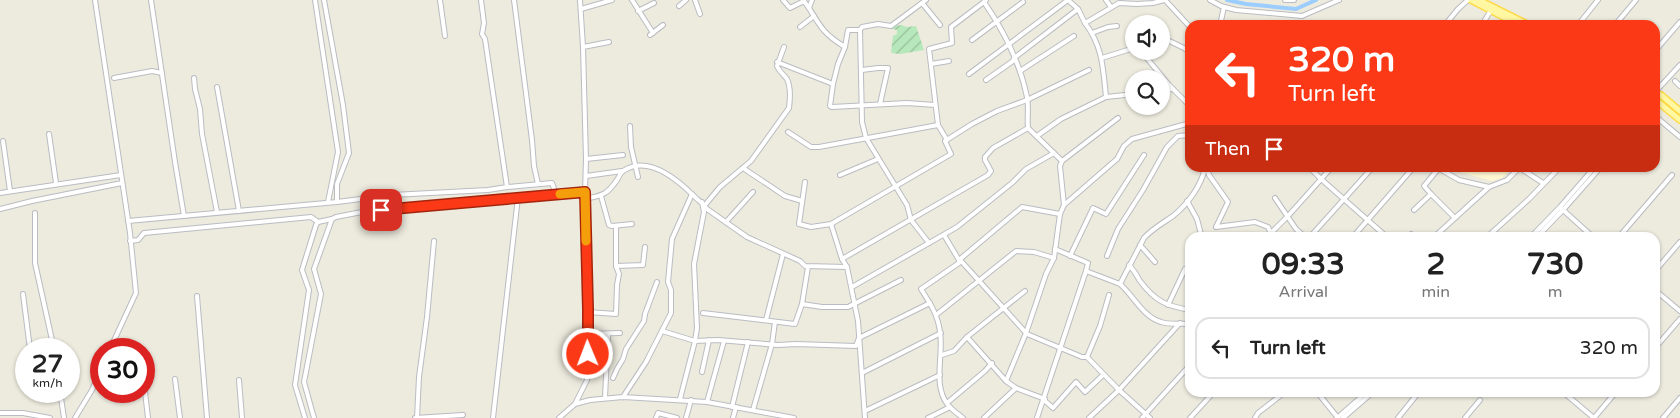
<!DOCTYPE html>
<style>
:root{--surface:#fff;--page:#f6f6f6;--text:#222;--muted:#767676;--line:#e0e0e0}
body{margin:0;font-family:"Varela Round",sans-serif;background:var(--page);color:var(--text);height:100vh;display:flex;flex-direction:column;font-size:19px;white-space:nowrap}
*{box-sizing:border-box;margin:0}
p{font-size:16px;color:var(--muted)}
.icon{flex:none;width:28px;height:28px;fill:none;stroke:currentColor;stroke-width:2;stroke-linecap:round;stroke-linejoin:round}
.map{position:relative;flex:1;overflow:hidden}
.sheet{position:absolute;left:1185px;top:232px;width:475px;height:165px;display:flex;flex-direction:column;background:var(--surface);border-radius:15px;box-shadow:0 1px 4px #0004}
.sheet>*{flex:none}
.banner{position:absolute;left:1185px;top:20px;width:475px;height:152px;border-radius:15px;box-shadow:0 1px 4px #0004;background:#fc3916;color:#fff;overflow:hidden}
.buttons{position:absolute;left:1125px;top:15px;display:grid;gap:10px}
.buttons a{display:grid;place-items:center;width:45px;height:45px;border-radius:50%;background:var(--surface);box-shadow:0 1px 4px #0004;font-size:25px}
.speed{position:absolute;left:15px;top:338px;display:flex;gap:10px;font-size:25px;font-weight:700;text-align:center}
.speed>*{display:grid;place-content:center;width:65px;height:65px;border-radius:50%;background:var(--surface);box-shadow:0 1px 4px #0004;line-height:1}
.speed small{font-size:12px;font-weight:400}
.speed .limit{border:8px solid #d22;background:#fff;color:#111}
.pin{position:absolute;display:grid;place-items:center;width:42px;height:42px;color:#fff;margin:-21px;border-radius:10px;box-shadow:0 2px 8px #0006}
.me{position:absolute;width:55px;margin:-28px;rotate:359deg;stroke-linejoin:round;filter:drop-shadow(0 0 4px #0008)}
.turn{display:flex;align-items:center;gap:18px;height:105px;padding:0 20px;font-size:22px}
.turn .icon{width:65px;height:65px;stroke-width:2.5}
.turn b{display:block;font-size:35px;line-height:42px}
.then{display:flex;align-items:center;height:48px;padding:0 20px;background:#0003;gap:10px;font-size:19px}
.eta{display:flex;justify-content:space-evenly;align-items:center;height:85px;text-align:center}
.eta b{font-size:30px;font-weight:700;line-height:35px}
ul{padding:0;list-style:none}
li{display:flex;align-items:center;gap:15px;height:62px;margin:0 10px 8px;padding:0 10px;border:2px solid var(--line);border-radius:15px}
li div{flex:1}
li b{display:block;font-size:19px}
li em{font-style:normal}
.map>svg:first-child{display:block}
.commercial{fill:#fff8d1}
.garden{fill:url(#garden-furrows)}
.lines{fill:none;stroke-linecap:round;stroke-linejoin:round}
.canal{stroke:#9ccdff;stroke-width:4}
.minor-casing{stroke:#babcc2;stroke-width:6}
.major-casing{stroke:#ffd945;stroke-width:8}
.minor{stroke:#fff;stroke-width:4}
.major{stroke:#fff7a1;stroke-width:5}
.route-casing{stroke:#a4250e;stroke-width:12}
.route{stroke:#fc3916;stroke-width:9}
.slow{stroke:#f59e0b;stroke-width:9}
</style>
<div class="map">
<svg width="1680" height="418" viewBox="0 0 1680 418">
<defs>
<pattern id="garden-furrows" width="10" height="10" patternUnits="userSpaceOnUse" patternTransform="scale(1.25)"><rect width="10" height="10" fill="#b7e8bb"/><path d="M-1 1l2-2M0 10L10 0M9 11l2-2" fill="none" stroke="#98bf9b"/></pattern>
</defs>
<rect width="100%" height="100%" fill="#edebde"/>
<polygon class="commercial" points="1446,168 1512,168 1502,178 1492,181"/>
<polygon class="garden" points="901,25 907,27 916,26 924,50 900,54 891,53 893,36 897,34 897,30 892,29 891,27"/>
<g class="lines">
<polyline class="canal" points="1227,0 1246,4 1296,9 1316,0"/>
<g class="minor-casing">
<g id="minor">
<polyline points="95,0 130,233 136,293 110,349"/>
<polyline points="151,0 175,162 184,216"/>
<polyline points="315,0 338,152 328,202"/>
<polyline points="324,0 343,105 349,153 337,184 337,202"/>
<polyline points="440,0 445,36"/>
<polyline points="481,0 484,23 482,34 485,39 507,187"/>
<polyline points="514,0 532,140 534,166 538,184"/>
<polyline points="632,0 653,33"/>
<polyline points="695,0 700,14"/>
<polyline points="783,0 790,8 804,1 809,8"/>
<path d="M812,0L809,8C821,28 825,35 845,47L848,30H860"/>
<polyline points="926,0 891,26 878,24 862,27 860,30 862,122 866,138 907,205 911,220 929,243"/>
<path d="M986,0L984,2C1004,31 1020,62 1027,97C1029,107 1027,118 1028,128L1062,161L1060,166L1064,205L1060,214L1054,258L1046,274L1026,333L1006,381L1016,388L1045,399V401L1053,408L1076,382L1085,392L1103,375"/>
<polyline points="1106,0 1111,7"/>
<polyline points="1165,0 1190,27"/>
<polyline points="1210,0 1221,6 1236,10 1302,16 1339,0"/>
<polyline points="1285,0 1294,0"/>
<polyline points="922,3 940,25"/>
<polyline points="679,6 686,0"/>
<polyline points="581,9 612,0"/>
<polyline points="638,11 654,3"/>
<path d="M1085,23C1103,47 1103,68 1106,97"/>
<polyline points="1220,25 1224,7"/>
<polyline points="1445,25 1458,9 1468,0"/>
<polyline points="1482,25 1491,10"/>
<polyline points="1578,25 1598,0"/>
<polyline points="1615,25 1636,0"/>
<polyline points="800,27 814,16"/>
<polyline points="1092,33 1108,27 1117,26"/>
<polyline points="650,35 663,25"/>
<polyline points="1161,37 1184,48 1190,53"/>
<polyline points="972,40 1023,2"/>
<polyline points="583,47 609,42"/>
<polyline points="845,47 838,64 833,84 830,106 832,107 907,103 935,105"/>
<polyline points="1141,51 1169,85 1190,106"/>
<polyline points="1655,51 1680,22"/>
<polyline points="1102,58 1134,48"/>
<polyline points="777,62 833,84"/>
<polyline points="931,64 949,61"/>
<polyline points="862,70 878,68 888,68 880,104"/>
<polyline points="1020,71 1074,36"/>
<polyline points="969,74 1068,0 1078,9 1085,23 1119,3 1137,4 1153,3 1164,0"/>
<polyline points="114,78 152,71 162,73"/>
<polyline points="194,78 195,89 200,109 202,134 217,212"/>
<polyline points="986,80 1013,61 1014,58 1078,9"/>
<polyline points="1675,81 1680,86"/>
<polyline points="217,87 239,211"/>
<polyline points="1161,90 1173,89"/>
<polyline points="1657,90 1680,65"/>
<polyline points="1655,116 1680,137"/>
<polyline points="630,126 631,147 638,177"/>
<polyline points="788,132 811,147 819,147 938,125"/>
<polyline points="49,134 56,183"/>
<polyline points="1037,136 1061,119 1106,97 1134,94"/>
<polyline points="947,140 938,125 929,49 952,43 951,27 984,2"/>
<polyline points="3,141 10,191"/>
<polyline points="586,159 623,155"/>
<polyline points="1062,161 1118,118"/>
<polyline points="743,168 785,196 802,201"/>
<polyline points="1207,168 1209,175 1228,202 1216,227"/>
<polyline points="1520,168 1543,183"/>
<polyline points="1312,170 1321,179 1388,238"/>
<polyline points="840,175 878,159"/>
<polyline points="586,176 622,171"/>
<polyline points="805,182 799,224 811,227 831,224 951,154 945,141 972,124 997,111 1027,100 1089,70"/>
<polyline points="1489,187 1507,180 1519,168"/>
<polyline points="0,193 121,175"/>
<polyline points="1431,194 1455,218"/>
<polyline points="601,196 609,225 612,226 632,224"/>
<polyline points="1275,198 1296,229 1306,238"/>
<path d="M585,199C602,195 606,196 617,180C619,177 620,173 623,171C648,154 677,179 694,196C698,201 704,203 707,209L747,237L800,261L805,266L847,267"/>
<polyline points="1187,201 1197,219 1202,238"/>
<path d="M705,205L720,187L751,161L789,108C790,100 791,87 787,79C784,75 779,71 777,66L784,47"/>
<polyline points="1064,205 1117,159 1124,146 1132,139 1190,123"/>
<polyline points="0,209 32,201 122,183"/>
<polyline points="1562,209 1594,238"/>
<polyline points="1414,210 1431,194 1424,186 1439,168"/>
<polyline points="35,213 35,263 54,349"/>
<polyline points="128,221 337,202 392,195 488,190 507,187 552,183 556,194"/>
<polyline points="726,222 753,192"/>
<polyline points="831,224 842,259 847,267 858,321 865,418"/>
<polyline points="1216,227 1255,222 1268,227 1273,238"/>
<polyline points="1272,232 1288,216 1331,168"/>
<polyline points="944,235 959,260 962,262 1027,334 1082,357 1087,357 1119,390 1150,418"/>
<polyline points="1309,238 1372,168"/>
<polyline points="1352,238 1413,168"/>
<polyline points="1406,238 1411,234"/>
<polyline points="1433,238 1489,187 1459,180 1438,168"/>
<polyline points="1486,238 1529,199 1559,168"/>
<polyline points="1530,238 1560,207 1594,168"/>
<polyline points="1536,238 1563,210 1600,168"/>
<polyline points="1618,238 1672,175"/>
<polyline points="130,241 138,240 144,233 311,217 318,222"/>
<polyline points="1140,245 1155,262"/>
<polyline points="1055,249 1088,263 1086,271"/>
<polyline points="1070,256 1093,208 1106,214 1144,155"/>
<polyline points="1107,256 1118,229 1143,190 1167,147 1178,136 1190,135"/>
<polyline points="842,259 988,175 991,171 985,160 985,157 993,148 1028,128"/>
<path d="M1129,265C1134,270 1137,276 1140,281C1155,301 1166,306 1190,310"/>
<polyline points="616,266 643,265 645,247"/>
<polyline points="1655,271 1680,242"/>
<polyline points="852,287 957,227 1012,183 1026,169 1054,153"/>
<polyline points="1655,290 1680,311"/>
<polyline points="23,294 30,349"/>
<polyline points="197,296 207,418"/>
<polyline points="802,304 822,307 848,307 901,280"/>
<polyline points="1168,305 1185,269"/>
<polyline points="588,312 616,314 617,285 619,274 616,266 616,226"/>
<polyline points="703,313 795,324 802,304 808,267"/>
<polyline points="936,315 1016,251 1034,252 1054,258"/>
<polyline points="766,320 783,254"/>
<path d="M1190,324C1181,323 1170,325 1161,322C1143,317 1133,295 1120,284L1144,238C1152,229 1163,223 1173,216C1188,204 1201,186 1205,168"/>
<polyline points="662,331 695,341 718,340 778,345 796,344 856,346 859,338 930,303"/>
<polyline points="587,334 620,333"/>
<polyline points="967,337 1006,381"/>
<polyline points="1655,348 1680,319"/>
<polyline points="942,355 954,351 967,337 1025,291"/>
<polyline points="1087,357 1100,326 1109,295"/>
<polyline points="702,372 709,340"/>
<polyline points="862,373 941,333"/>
<polyline points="613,378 617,369 623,359 626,349 644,321 645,314 657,282"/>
<polyline points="175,379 180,418"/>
<polyline points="239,380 242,418"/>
<polyline points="144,383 148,418"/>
<polyline points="60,391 64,418"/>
<polyline points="1317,392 1338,418"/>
<polyline points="1563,392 1594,418"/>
<polyline points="623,397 646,362 671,313 671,290 668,282 672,239 692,194"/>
<polyline points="605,398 608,334"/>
<polyline points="680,399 695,341 697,328 694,264 704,212 702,202"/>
<polyline points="707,402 724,341"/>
<polyline points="947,403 985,371 992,363"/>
<polyline points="575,404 587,380 588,309 585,193 586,159 583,47 580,0"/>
<polyline points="732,407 748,342"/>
<polyline points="753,410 772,344 775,322"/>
<polyline points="865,411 940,375"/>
<polyline points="0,413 23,413 50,418"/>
<polyline points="75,418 92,390 101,369"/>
<polyline points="305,418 295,385 309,290 302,270 316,225 318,222 332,219 336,217 367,211 585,193"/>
<polyline points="314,418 304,382 321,294 314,269 332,219"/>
<polyline points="415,418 463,415"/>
<polyline points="417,418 419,377 427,317 434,241"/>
<polyline points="493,418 518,197"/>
<polyline points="559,418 575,404 590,400 623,397 707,402 794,418"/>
<polyline points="656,418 658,413 677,418"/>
<polyline points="686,418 691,400"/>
<polyline points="733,418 736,407"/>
<polyline points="928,418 950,407"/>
<path d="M963,418C958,414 952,410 948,405C932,385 944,355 940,332C938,315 930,303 921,289L959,263V260L1022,207L1060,214"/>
<polyline points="984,418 1016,388"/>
<polyline points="1037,418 1086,271 1120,284"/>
<polyline points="1089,418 1119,390 1180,323"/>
<polyline points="1142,418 1190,365"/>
<polyline points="1190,418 1214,392"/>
<polyline points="1255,418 1258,413 1285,392"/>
<polyline points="1337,418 1367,392"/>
<polyline points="1343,418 1373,392"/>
<polyline points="1398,418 1419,392"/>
<polyline points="1465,418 1480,400"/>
<polyline points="1594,418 1616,392"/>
<polyline points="1663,418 1680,398"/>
</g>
</g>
<g class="major-casing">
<g id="major">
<polyline points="1471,0 1519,25"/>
<polyline points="1479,0 1529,25"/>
<polyline points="1661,95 1680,111"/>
<polyline points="1657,101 1680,120"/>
</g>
</g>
<use href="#minor" class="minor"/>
<use href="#major" class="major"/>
</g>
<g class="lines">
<g class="route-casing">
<polyline id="route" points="381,210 585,192 588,309 588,354"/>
</g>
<use href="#route" class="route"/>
<polyline class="slow" points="560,194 585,192 586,241"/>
</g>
</svg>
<div class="buttons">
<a><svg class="icon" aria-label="sound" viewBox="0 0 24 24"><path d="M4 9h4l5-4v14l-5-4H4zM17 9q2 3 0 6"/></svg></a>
<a><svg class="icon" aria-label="search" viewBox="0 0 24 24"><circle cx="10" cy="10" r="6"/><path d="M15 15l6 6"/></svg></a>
</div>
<div class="speed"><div>27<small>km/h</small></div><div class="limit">30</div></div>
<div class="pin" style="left:381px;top:210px;background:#d93025"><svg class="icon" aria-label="arrive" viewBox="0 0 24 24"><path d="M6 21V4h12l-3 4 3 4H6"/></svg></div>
<svg class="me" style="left:588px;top:354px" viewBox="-20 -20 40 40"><circle r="17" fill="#fc3916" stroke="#fff" stroke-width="3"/><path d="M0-11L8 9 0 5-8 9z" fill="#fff"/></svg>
<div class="banner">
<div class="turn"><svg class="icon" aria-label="left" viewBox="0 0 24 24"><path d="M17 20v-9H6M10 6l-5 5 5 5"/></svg><div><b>320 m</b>Turn left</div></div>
<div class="then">Then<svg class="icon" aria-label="arrive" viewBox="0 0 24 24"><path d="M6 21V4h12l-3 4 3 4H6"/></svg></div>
</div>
<section class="sheet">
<div class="eta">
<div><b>09:33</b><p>Arrival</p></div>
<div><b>2</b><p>min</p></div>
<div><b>730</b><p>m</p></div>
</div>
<ul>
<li><svg class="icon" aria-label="left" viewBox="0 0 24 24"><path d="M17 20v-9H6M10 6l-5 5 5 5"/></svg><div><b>Turn left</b></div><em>320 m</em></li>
</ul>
</section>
</div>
